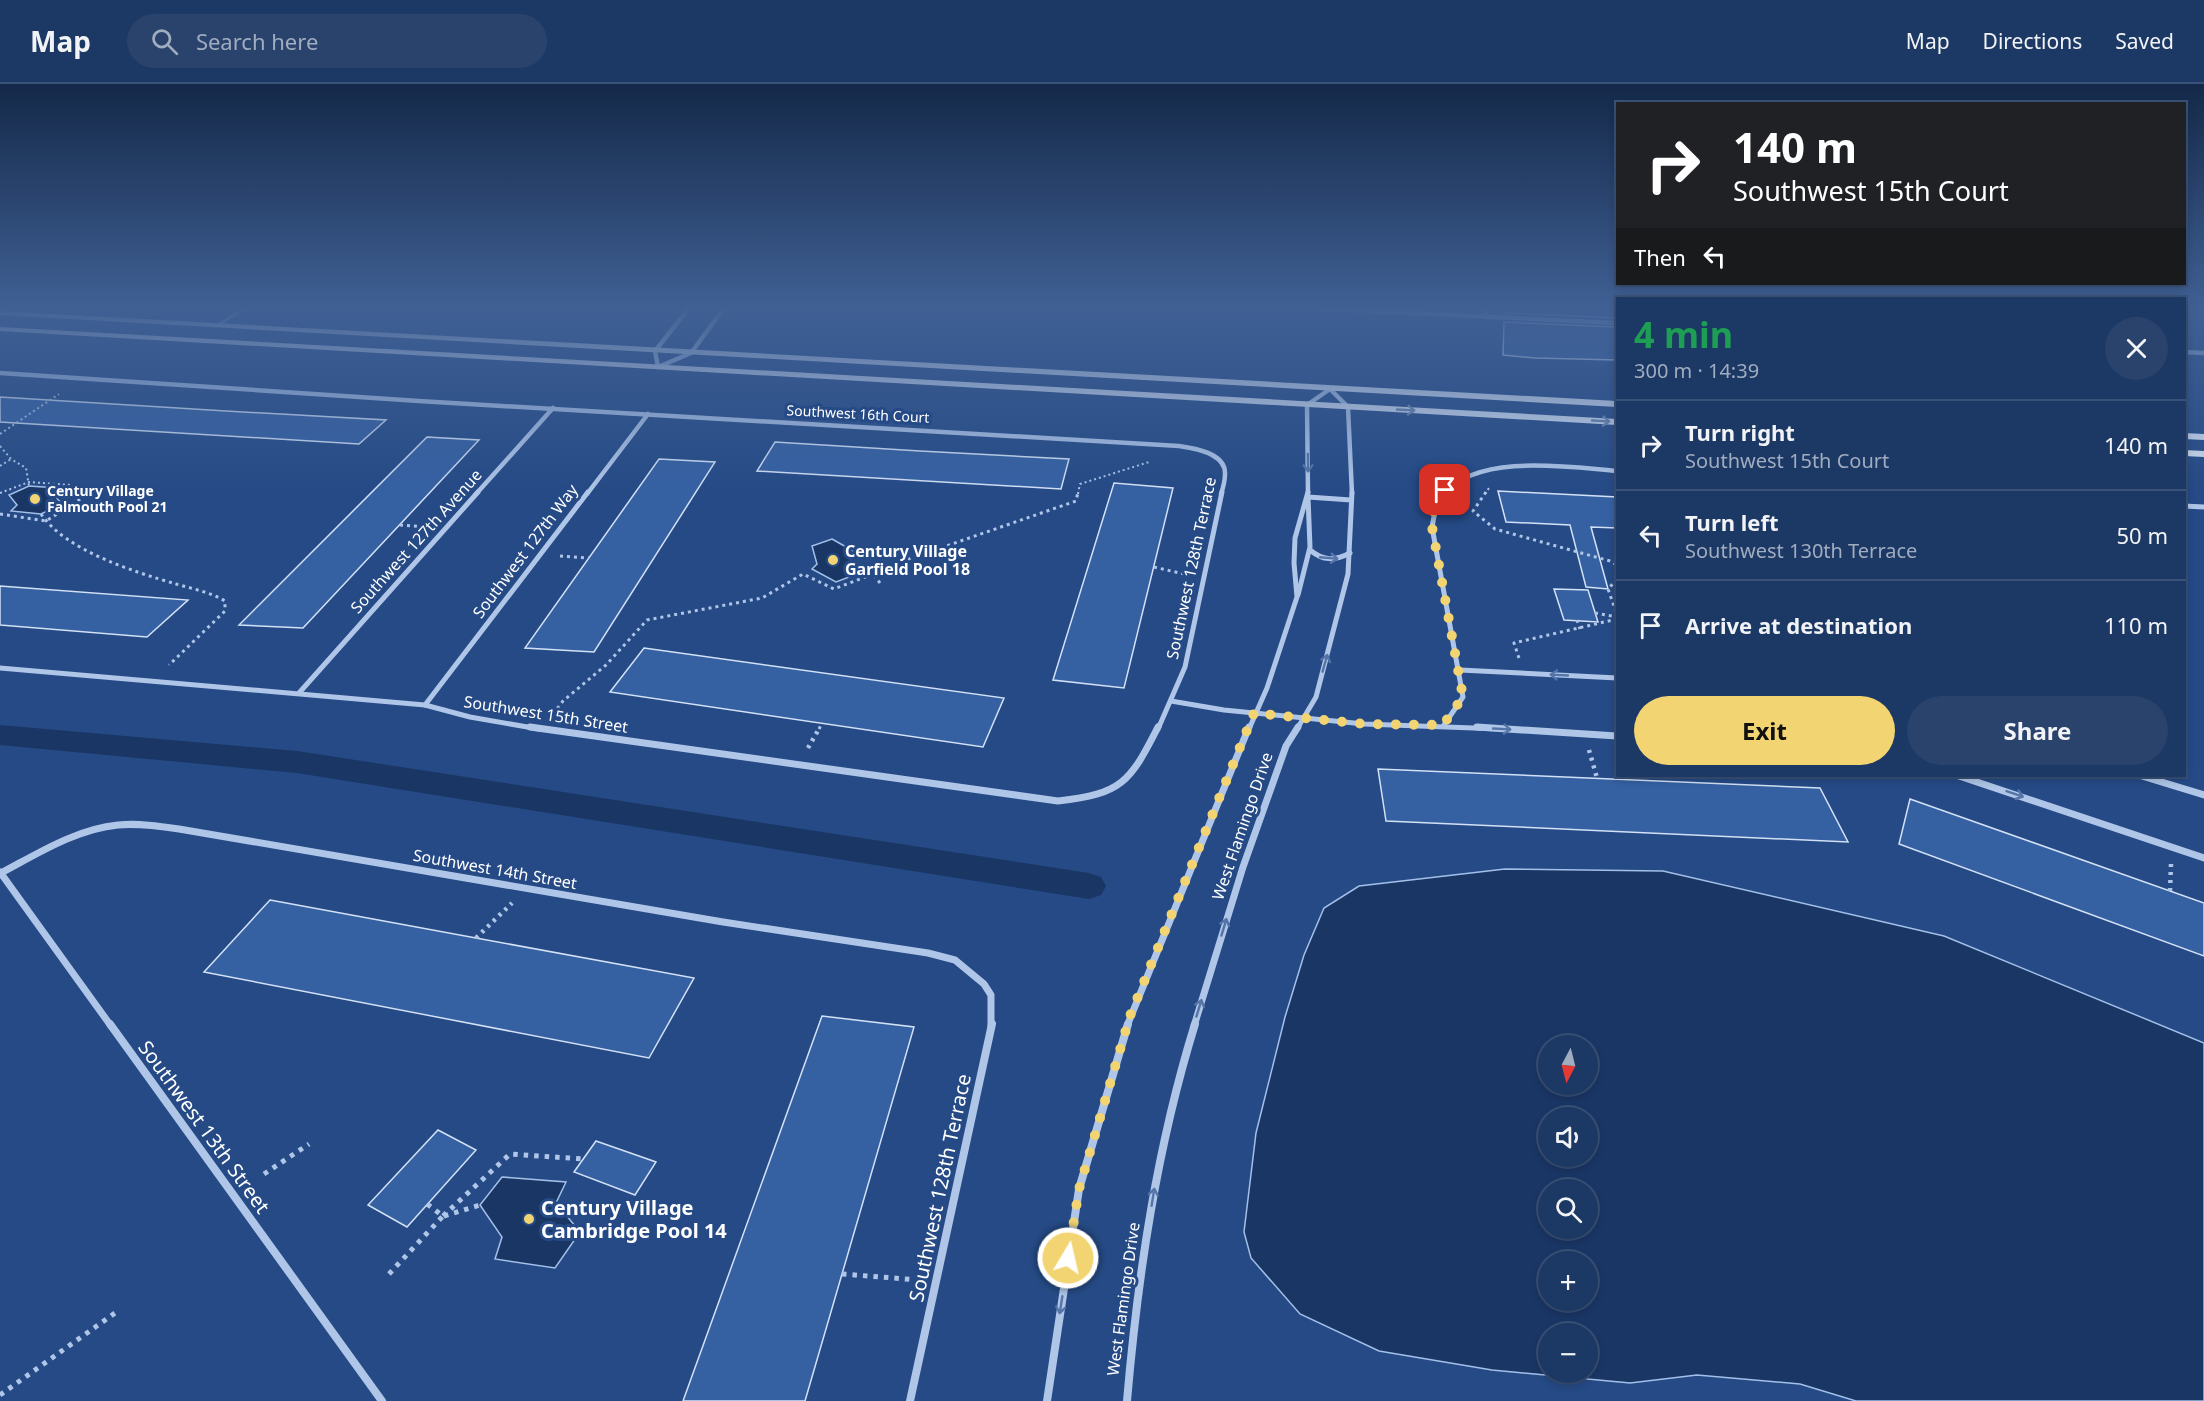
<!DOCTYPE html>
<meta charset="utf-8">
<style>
:root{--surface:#1c3864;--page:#29436d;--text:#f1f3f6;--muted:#a0acbf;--line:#3a5278;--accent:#f2d473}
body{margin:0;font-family:"Noto Sans",sans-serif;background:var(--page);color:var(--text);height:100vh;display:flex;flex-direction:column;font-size:22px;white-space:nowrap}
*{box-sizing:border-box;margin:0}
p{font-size:20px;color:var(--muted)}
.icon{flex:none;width:33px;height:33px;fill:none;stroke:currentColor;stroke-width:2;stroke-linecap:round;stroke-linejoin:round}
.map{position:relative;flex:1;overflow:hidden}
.panel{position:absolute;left:1616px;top:213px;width:570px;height:480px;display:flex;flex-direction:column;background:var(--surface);border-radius:0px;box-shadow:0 3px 9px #0003,0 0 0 2px var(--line)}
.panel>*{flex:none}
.guide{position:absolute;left:1616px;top:18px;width:570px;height:183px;border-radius:0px;box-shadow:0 3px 9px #0003,0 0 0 2px var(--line);background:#202124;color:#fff;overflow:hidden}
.needle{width:39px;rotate:187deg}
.fabs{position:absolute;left:1538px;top:951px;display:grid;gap:12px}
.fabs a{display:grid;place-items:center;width:60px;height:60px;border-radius:50%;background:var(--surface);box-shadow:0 3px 9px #0003,0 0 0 2px var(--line);font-size:30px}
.pin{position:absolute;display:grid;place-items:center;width:51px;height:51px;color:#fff;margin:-26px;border-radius:12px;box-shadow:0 3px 9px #0006}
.me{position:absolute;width:66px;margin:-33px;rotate:9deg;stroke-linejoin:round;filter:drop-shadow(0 0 4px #0008)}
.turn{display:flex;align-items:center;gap:21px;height:126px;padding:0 18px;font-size:27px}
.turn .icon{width:78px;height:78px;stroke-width:2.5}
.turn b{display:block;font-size:42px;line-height:51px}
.then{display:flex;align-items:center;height:57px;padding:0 18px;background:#0003;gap:12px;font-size:22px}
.round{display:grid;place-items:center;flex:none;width:63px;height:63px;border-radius:32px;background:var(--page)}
.summary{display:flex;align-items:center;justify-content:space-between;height:102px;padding:0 18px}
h1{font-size:36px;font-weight:700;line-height:45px;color:#1e9e55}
.action{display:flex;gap:12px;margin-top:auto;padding:12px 18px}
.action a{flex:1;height:69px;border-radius:36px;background:var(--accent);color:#111;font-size:24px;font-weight:700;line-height:69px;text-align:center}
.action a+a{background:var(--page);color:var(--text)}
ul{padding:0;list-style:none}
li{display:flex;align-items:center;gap:18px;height:90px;padding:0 18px;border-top:2px solid var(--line)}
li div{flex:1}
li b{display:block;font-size:22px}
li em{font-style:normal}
header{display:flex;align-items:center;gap:36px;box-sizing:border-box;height:84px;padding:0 30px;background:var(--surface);border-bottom:2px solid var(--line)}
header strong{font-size:28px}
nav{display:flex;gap:33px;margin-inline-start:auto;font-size:21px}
.search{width:420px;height:54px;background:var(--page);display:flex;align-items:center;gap:15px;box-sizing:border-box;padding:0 21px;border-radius:33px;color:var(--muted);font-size:22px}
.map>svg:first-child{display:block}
.water{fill:#1a3665;stroke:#a3c0e9;stroke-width:1.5;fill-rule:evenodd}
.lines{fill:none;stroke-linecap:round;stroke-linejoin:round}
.canal{fill:#1a3665;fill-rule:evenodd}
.building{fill:#3560a2;stroke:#d3e1f6;stroke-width:1.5}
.path-far3{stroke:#afc6e8;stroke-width:2;stroke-dasharray:2 3;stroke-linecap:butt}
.path-far2{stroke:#afc6e8;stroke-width:3;stroke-dasharray:3 4;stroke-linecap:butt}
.path-far1{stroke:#afc6e8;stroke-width:4.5;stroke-dasharray:3 5;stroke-linecap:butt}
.path{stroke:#afc6e8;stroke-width:5;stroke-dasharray:4.5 6;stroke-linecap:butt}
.lane{stroke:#afc6e8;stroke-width:3}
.street-far3{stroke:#afc6e8;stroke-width:4.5}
.street-far2{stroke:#afc6e8;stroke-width:5}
.street-far1{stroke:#afc6e8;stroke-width:7}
.street{stroke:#afc6e8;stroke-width:8}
.secondary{fill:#d9e5f7;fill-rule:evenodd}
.oneway{stroke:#6d88b3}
.oneway2{stroke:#5575a8}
.route{stroke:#f2d473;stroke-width:10;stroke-dasharray:0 18}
.poi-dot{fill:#f2d473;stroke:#254a85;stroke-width:2}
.labels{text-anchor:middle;stroke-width:6;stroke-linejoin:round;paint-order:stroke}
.far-street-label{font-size:14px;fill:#fff;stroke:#254a85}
.far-poi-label{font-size:14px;font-weight:bold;fill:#fff;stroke:#254a85;text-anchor:start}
.street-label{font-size:16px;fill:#fff;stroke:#254a85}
.poi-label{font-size:16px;font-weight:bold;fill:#fff;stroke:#254a85;text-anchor:start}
.near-street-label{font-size:20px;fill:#fff;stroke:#254a85}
.near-poi-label{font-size:20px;font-weight:bold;fill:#fff;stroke:#254a85;text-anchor:start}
</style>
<header>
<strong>Map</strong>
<div class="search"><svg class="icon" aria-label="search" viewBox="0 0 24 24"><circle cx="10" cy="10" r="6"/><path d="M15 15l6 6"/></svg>Search here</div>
<nav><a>Map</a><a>Directions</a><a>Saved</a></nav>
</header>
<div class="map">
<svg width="2204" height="1317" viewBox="0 0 2204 1317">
<rect width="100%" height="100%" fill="#254a85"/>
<g class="water">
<polygon points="29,402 57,404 52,409 62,420 41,430 11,427 17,421 9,411"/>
<polygon points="832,455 855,468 850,473 857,490 836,498 812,485 817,480 812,462"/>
<path d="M1505,785L1663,787L1944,852L2204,959V1317H1856L1800,1300L1697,1291L1630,1299L1492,1286L1379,1267L1300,1230L1251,1174L1244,1148L1256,1049L1285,933L1304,871L1324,824L1359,802ZM1548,962H1587V1000H1548ZM1548,1034H1587V1072H1548ZM1548,1106H1587V1144H1548ZM1548,1178H1587V1216H1548ZM1548,1250H1587V1288H1548Z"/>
<polygon points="502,1093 566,1098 556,1119 580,1148 555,1184 495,1175 502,1153 480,1121"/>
</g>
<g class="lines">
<polygon class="canal" points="0,641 297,667 1089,789 1101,793 1106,802 1101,811 1089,815 297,689 0,661"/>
</g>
<g class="building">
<polygon points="1504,224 1617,224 1617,234 1504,229"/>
<polygon points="1504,238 1617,243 1617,276 1535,274 1503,271"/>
<polygon points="0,313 226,327 386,336 359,360 0,338"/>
<polygon points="427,353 479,356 303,544 239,541"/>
<polygon points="775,358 920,367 1069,375 1061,405 757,387"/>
<polygon points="659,375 715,378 594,568 525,564"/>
<polygon points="1114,399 1173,404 1124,604 1053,596"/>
<polygon points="1498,407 1617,413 1617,444 1591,443 1608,505 1586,503 1570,441 1506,438"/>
<polygon points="0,502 188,516 147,553 0,541"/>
<polygon points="1554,505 1588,506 1598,538 1564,536"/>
<polygon points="644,564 1004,614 983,663 610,608"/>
<polygon points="1378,685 1820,704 1848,758 1386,737"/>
<polygon points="1910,715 2204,819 2204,872 1899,760"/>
<polygon points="270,816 476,854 694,894 649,974 204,888"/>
<polygon points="822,932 914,943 805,1317 683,1317"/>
<polygon points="438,1046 476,1066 407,1143 368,1121"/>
<polygon points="596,1057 656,1078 635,1111 574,1088"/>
</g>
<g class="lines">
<g class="path-far3">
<polyline points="0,350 59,310"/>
<polyline points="0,362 11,375 26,384 29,402"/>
<polyline points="0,382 11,375"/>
<polyline points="0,409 29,398 70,401 78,410"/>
<polyline points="1078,410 1080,400 1149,378"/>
<polyline points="1485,410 1489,404"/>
</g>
<g class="path-far2">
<polyline points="1486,408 1473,427 1495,445 1610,477 1617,481"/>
<polyline points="0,430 46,437 82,414 77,408"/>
<path d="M41,430C66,467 135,488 176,500C193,505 210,508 225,517V527L169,581"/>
<polyline points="400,441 426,443"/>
<polyline points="560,472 589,474"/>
<polyline points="1154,483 1188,491"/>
<polyline points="1617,495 1608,505 1617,531"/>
<polyline points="880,499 873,490 897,479 1076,417 1078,408"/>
<polyline points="1595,529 1617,533"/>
<polyline points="1577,536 1580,545"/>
<polyline points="1519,574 1514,559 1617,535"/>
<polyline points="553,630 563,617 606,581 647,536 762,514 803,490 834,505 873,490"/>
<polyline points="819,645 822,639"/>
</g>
<g class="path-far1">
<polyline points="808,664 820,643"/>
<polyline points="1589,666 1597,694"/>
<polyline points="2170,807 2171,780"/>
<polyline points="476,854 512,819"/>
</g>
<g class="path">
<polyline points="264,1090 309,1060"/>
<polyline points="443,1132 510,1070 583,1075"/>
<polyline points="444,1132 480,1121"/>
<polyline points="389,1190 443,1132 427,1120"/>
<polyline points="842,1190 919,1196"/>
<polyline points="0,1311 115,1229"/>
</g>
<polyline class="lane" points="218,241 245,224"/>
<g class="street-far3">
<polyline points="689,224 655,267 658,283 691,269 724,224"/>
<polyline points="1311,224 1617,239"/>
<polyline points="1484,224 1487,233"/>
<polyline points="2184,268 2204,269"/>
<path d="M0,289L419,317L1179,362C1194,364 1226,369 1225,390C1225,397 1223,404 1221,410"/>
<polyline points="476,410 553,324"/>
<polyline points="587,410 648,330"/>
<polyline points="1308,410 1307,321 1330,305 1348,323 1352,410"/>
<path d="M1443,410C1480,369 1567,383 1617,387"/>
</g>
<g class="street-far2">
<polyline points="2184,422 2204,423"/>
<path d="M1310,466C1323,477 1335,477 1350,469"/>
<polyline points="1298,511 1310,463 1308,413 1351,416"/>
<polyline points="0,584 425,621 470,633 539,645"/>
<polyline points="1460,586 1617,594"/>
<polyline points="299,609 478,408"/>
<polyline points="1171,617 1224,626 1364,640 1501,645"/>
<polyline points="425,621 588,408"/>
<polyline points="1444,641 1463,613 1432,443 1437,417 1445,408"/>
<polyline points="1158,645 1185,583 1222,408"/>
<polyline points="1249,645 1267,604 1297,513 1294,479 1295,454 1308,408"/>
<polyline points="1297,645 1316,613 1348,490 1352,408"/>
</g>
<g class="street-far1">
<path d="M530,643L1058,717C1122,710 1130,698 1158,643"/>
<polyline points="1477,643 1617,652"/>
<polyline points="1959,692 2204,774"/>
<polyline points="2142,692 2204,711"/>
<polyline points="0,788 111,942"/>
<path d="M1,789C37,770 76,745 118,741C138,739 159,742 179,745L723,838L928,869L955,876L984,900L991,911V942"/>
<polyline points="1127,942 1249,643"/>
<polyline points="1194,942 1243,783 1286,662 1298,643"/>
</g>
<g class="street">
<polyline points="110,940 382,1317"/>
<polyline points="910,1317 992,940"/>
<polyline points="1047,1317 1079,1105 1128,940"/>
<path d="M1127,1317C1138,1189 1157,1063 1195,940"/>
</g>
<g class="secondary">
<polygon points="0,227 1617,317 1617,323 0,231"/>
<polygon points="0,243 1617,335 1617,341 0,247"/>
<polygon points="2184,349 2204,350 2204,356 2184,355"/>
<polygon points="2184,366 2204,367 2204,373 2184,372"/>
</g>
</g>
<defs><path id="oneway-shaft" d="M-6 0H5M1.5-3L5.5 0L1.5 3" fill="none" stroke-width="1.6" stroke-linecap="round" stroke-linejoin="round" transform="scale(1.5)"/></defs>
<g class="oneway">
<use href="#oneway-shaft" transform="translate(1406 326) rotate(3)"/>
<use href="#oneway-shaft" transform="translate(1601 337) rotate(3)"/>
</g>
<g class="oneway2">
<use href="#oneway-shaft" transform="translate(1308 379) rotate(89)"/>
<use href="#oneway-shaft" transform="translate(1329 474) rotate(5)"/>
<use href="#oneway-shaft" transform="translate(1325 579) rotate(-74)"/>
<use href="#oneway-shaft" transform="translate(1559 591) rotate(-177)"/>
<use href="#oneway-shaft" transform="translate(1502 645) rotate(3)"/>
<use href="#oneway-shaft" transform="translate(2015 710) rotate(19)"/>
<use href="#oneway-shaft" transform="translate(1224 843) rotate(-73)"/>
<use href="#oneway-shaft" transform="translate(1199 924) rotate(-73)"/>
<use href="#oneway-shaft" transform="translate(1153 1113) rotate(-81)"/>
<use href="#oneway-shaft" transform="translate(1061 1221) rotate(99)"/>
</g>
<linearGradient id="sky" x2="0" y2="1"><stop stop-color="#142949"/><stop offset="0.55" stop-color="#406094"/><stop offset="1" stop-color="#406094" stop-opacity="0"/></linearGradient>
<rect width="2204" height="408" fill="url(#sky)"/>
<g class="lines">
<path class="route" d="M1068,1174L1079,1105L1130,932L1254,629L1364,640L1443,641L1463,613L1432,443C1432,427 1435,418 1445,406"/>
</g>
<g class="poi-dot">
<circle cx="35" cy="415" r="6"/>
<circle cx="833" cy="476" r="6"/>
<circle cx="529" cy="1135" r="6"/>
</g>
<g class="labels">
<g class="far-street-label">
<text transform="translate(858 330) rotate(3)" y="5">Southwest 16th Court</text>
</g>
<g class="far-poi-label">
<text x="47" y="412">Century Village<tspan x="47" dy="16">Falmouth Pool 21</tspan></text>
</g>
<g class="street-label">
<text transform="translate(416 457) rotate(-48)" y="6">Southwest 127th Avenue</text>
<text transform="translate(525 467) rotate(-53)" y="6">Southwest 127th Way</text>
<text transform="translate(1191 484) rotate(-78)" y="6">Southwest 128th Terrace</text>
<text transform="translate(546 630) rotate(9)" y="6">Southwest 15th Street</text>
<text transform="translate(1242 742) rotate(-71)" y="6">West Flamingo Drive</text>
<text transform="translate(495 785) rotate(10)" y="6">Southwest 14th Street</text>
<text transform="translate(1123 1215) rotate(-82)" y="6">West Flamingo Drive</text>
</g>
<g class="poi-label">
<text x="845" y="473">Century Village<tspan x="845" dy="18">Garfield Pool 18</tspan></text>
</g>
<g class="near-street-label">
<text transform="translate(204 1043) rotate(54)" y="7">Southwest 13th Street</text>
<text transform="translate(940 1104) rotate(-78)" y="7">Southwest 128th Terrace</text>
</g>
<g class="near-poi-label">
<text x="541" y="1131">Century Village<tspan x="541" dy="23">Cambridge Pool 14</tspan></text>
</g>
</g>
</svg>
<div class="fabs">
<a><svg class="needle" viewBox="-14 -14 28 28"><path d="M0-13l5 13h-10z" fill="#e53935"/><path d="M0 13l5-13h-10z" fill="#a0acbf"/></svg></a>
<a><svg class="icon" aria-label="sound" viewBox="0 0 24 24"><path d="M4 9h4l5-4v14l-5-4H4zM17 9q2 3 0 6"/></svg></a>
<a><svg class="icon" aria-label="search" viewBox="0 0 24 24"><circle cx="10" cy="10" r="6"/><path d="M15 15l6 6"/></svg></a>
<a>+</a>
<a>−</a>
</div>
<div class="pin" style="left:1445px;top:406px;background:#d93025"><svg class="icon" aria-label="arrive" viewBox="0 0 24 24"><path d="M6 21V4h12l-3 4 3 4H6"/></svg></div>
<svg class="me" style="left:1068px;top:1174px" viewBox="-20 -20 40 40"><circle r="17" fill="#f2d473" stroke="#fff" stroke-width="3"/><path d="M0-11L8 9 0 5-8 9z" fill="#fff"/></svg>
<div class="guide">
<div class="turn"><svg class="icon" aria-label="right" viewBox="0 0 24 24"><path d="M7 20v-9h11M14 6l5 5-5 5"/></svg><div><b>140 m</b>Southwest 15th Court</div></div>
<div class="then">Then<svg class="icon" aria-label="left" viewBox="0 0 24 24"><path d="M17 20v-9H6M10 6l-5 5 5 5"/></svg></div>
</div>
<section class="panel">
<div class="summary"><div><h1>4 min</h1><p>300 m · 14:39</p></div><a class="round"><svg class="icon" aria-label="close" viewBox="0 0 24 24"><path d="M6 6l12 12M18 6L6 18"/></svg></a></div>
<ul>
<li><svg class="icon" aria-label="right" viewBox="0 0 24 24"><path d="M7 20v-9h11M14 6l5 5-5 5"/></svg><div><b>Turn right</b><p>Southwest 15th Court</p></div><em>140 m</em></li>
<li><svg class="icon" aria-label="left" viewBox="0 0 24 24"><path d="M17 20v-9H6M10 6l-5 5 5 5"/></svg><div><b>Turn left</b><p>Southwest 130th Terrace</p></div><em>50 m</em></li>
<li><svg class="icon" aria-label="arrive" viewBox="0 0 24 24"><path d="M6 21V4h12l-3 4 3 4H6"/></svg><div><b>Arrive at destination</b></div><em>110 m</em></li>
</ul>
<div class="action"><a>Exit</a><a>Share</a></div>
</section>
</div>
